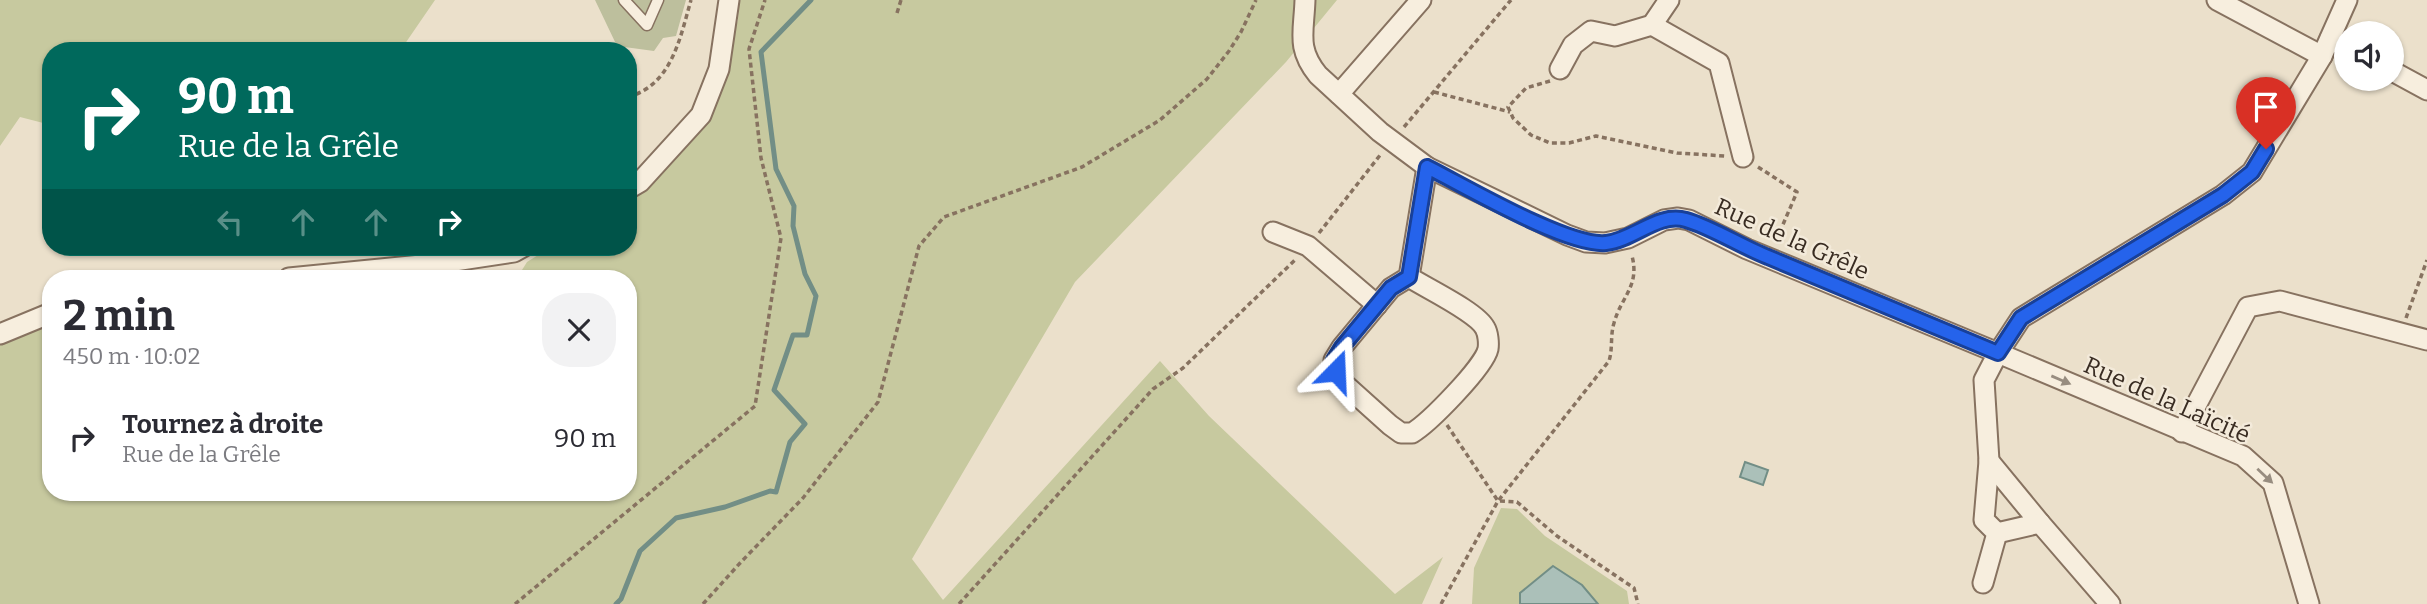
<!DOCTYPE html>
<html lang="fr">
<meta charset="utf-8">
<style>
:root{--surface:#fff;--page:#f2f2f3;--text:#2b2b33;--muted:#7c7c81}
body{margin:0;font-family:Bitter,serif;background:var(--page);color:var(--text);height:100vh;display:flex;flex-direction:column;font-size:26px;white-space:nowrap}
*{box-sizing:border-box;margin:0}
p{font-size:23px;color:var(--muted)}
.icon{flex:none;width:38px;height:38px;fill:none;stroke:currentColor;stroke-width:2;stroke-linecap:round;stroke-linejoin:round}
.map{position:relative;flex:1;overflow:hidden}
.sheet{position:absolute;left:42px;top:270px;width:595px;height:231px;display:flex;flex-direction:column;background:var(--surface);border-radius:28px;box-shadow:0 2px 5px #0004}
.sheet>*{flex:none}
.guide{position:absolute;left:42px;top:42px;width:595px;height:214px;border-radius:28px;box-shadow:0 2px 5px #0004;background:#00695c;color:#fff;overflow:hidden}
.controls{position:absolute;left:2334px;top:21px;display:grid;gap:14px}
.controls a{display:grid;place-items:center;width:70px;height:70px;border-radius:50%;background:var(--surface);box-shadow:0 2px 5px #0004;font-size:35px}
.pin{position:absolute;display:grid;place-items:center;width:60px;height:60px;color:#fff;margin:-72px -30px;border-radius:50% 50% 50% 0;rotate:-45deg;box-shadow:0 0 7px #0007}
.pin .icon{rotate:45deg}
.me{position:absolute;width:77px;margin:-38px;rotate:21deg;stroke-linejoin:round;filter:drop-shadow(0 0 5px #0008)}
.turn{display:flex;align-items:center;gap:24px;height:147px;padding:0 21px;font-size:32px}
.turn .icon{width:91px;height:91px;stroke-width:2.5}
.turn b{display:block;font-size:49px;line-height:60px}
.lanes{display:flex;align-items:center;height:66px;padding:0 21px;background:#0003;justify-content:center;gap:35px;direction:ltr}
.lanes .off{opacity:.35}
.round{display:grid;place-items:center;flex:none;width:74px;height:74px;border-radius:28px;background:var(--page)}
.headline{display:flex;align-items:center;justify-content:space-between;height:119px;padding:0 21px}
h1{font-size:42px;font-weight:700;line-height:52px}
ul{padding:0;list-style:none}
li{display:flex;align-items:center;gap:21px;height:98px;padding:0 21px}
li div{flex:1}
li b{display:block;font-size:26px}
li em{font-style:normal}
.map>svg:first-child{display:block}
.green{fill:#c7c99f}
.cemetery{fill:#bdbf9d}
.water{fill:#abc0b9;stroke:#728e86;stroke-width:2}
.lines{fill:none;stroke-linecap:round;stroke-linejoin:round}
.stream{stroke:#728e86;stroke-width:5}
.lane-casing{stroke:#877260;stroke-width:13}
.street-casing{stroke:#877260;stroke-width:23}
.path{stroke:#877260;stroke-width:3.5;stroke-dasharray:5 3.5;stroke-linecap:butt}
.lane{stroke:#f7eede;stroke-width:10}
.street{stroke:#f7eede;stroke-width:19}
.oneway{fill:#988d80}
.route-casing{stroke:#184099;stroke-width:18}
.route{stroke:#2563eb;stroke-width:12}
.labels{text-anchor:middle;stroke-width:5;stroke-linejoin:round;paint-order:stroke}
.street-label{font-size:24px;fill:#392c22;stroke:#f3eada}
</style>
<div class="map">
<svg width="2427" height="604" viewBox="0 0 2427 604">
<rect width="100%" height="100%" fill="#ebe0cb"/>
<g class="green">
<polygon points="0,0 435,0 400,51 51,51 51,125 20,117 0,146"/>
<polygon points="739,0 1337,0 1286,62 1075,282 912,559 943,600 1160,361 1209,416 1395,594 1443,557 1422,604 0,604 0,344 51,322 51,492 628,492 628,278 517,278 527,262 551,247 628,247 628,198 705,116 738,20"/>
<polygon points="1501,508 1517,509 1545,536 1627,591 1629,604 1472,604 1474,568"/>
</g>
<polygon class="cemetery" points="595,0 686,0 676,36 663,38 654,51 617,46"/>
<g class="water">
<polygon points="1745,462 1768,470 1763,485 1740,477"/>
<polygon points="1553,566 1582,585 1598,604 1520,604 1520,593"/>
</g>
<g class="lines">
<polyline class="stream" points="616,604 621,599 640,551 676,518 725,507 770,491 776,492 790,442 805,424 774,390 793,335 807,335 816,296 805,274 793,226 794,206 776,169 761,52 811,0"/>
<g class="lane-casing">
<polyline id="lane" points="624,0 647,25 658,0"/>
</g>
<g class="street-casing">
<g id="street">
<path d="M1305,0C1304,32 1296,48 1318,75L1380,132L1427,167L1567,235L1586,242L1605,243L1628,238L1664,220L1678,218L1689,220L1747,249L1998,353L2021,318L2223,195L2252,172L2322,56L2347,0"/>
<polyline points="2217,0 2322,56"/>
<polyline points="1652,25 1719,63 1743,157"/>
<polyline points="2330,39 2347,48"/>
<polyline points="1560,69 1573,45 1591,31 1615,36 1652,25 1669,0"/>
<polyline points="2392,71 2427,90"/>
<polyline points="1339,94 1421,0"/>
<polyline points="628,189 640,182 701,115 719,69 729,0"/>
<polyline points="1273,232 1308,246 1377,305"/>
<path d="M1409,277C1426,288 1477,312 1485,328C1488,333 1489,343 1488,349C1484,367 1429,423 1412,433H1401L1390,425L1341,381L1336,371L1334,360L1342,347L1391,288L1409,277L1427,167"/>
<polyline points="289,278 441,263 514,252 523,247"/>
<polyline points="0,334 51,313"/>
<polyline points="2182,432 2248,307 2280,301 2427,340"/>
<polyline points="1989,461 2040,523 1997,533"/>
<polyline points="2040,523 2110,604"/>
<polyline points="1983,583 1997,533 1984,520 1989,461 1984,380 1998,353 2243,456 2273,483 2309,604"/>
</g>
</g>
<g class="path">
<polyline points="897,13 901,0"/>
<polyline points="1550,81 1526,88 1508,107 1513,118 1531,135 1550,143 1569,143 1596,136 1677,153 1725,156"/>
<polyline points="1434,92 1510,112"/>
<path d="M628,97C672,85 680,38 691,0"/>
<polyline points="1404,127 1511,0"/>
<polyline points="1758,167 1797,192 1775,243"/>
<polyline points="1319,233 1381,154"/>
<polyline points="2406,318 2427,260"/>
<polyline points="1447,425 1498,501 1517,502 1557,536 1634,588 1638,604"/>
<polyline points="515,604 755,406 781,238 761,158 749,49 765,0"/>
<polyline points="703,604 741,562 803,498 878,402 919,246 944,217 1082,167 1160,120 1207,79 1229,51 1241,32 1256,0"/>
<polyline points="959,604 1153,389 1183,368 1295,260"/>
<path d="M1441,604L1498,501L1609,361C1613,348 1610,336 1614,323C1621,297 1640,286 1632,256"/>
</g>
<use href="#lane" class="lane"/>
<use href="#street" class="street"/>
</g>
<defs><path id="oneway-solid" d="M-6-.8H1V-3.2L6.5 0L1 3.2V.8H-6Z" transform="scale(1.75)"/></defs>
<g class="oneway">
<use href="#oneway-solid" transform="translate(2061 380) rotate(23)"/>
<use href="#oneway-solid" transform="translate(2265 476) rotate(43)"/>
</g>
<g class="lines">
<g class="route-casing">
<path id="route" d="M1336,371L1334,360L1342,347L1391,288L1409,277L1427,167C1465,186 1568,247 1606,243C1634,240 1658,212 1686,220C1711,227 1742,247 1768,257C1844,289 1921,321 1998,353L2021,318L2223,195L2252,172L2266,149"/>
</g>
<use href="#route" class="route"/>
</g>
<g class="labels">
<g class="street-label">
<text transform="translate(1792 239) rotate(24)" y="8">Rue de la Grêle</text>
<text transform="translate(2167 400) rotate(24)" y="8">Rue de la Laïcité</text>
</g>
</g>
</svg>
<div class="controls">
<a><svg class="icon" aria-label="sound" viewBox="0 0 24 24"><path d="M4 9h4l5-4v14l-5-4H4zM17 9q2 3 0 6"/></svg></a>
</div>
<div class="pin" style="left:2266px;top:149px;background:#d93025"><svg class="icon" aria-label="arrive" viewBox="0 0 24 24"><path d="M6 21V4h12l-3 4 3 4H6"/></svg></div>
<svg class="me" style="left:1336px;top:371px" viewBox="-20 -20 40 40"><path d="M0-17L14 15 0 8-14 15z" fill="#2563eb" stroke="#fff" stroke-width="4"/></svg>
<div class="guide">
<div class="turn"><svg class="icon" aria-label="right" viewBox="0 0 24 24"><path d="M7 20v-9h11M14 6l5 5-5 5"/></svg><div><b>90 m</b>Rue de la Grêle</div></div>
<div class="lanes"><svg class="icon off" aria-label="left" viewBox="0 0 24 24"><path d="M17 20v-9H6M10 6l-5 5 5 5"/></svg><svg class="icon off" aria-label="ahead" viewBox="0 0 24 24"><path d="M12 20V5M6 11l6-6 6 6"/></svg><svg class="icon off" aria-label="ahead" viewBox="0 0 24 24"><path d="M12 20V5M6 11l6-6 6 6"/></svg><svg class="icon" aria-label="right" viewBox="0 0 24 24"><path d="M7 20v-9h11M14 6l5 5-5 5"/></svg></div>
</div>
<section class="sheet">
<div class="headline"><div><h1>2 min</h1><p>450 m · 10:02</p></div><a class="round"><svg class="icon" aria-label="close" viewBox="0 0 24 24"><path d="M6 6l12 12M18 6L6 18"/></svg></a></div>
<ul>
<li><svg class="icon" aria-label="right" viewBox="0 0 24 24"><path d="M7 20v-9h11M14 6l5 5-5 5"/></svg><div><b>Tournez à droite</b><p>Rue de la Grêle</p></div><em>90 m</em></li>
</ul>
</section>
</div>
